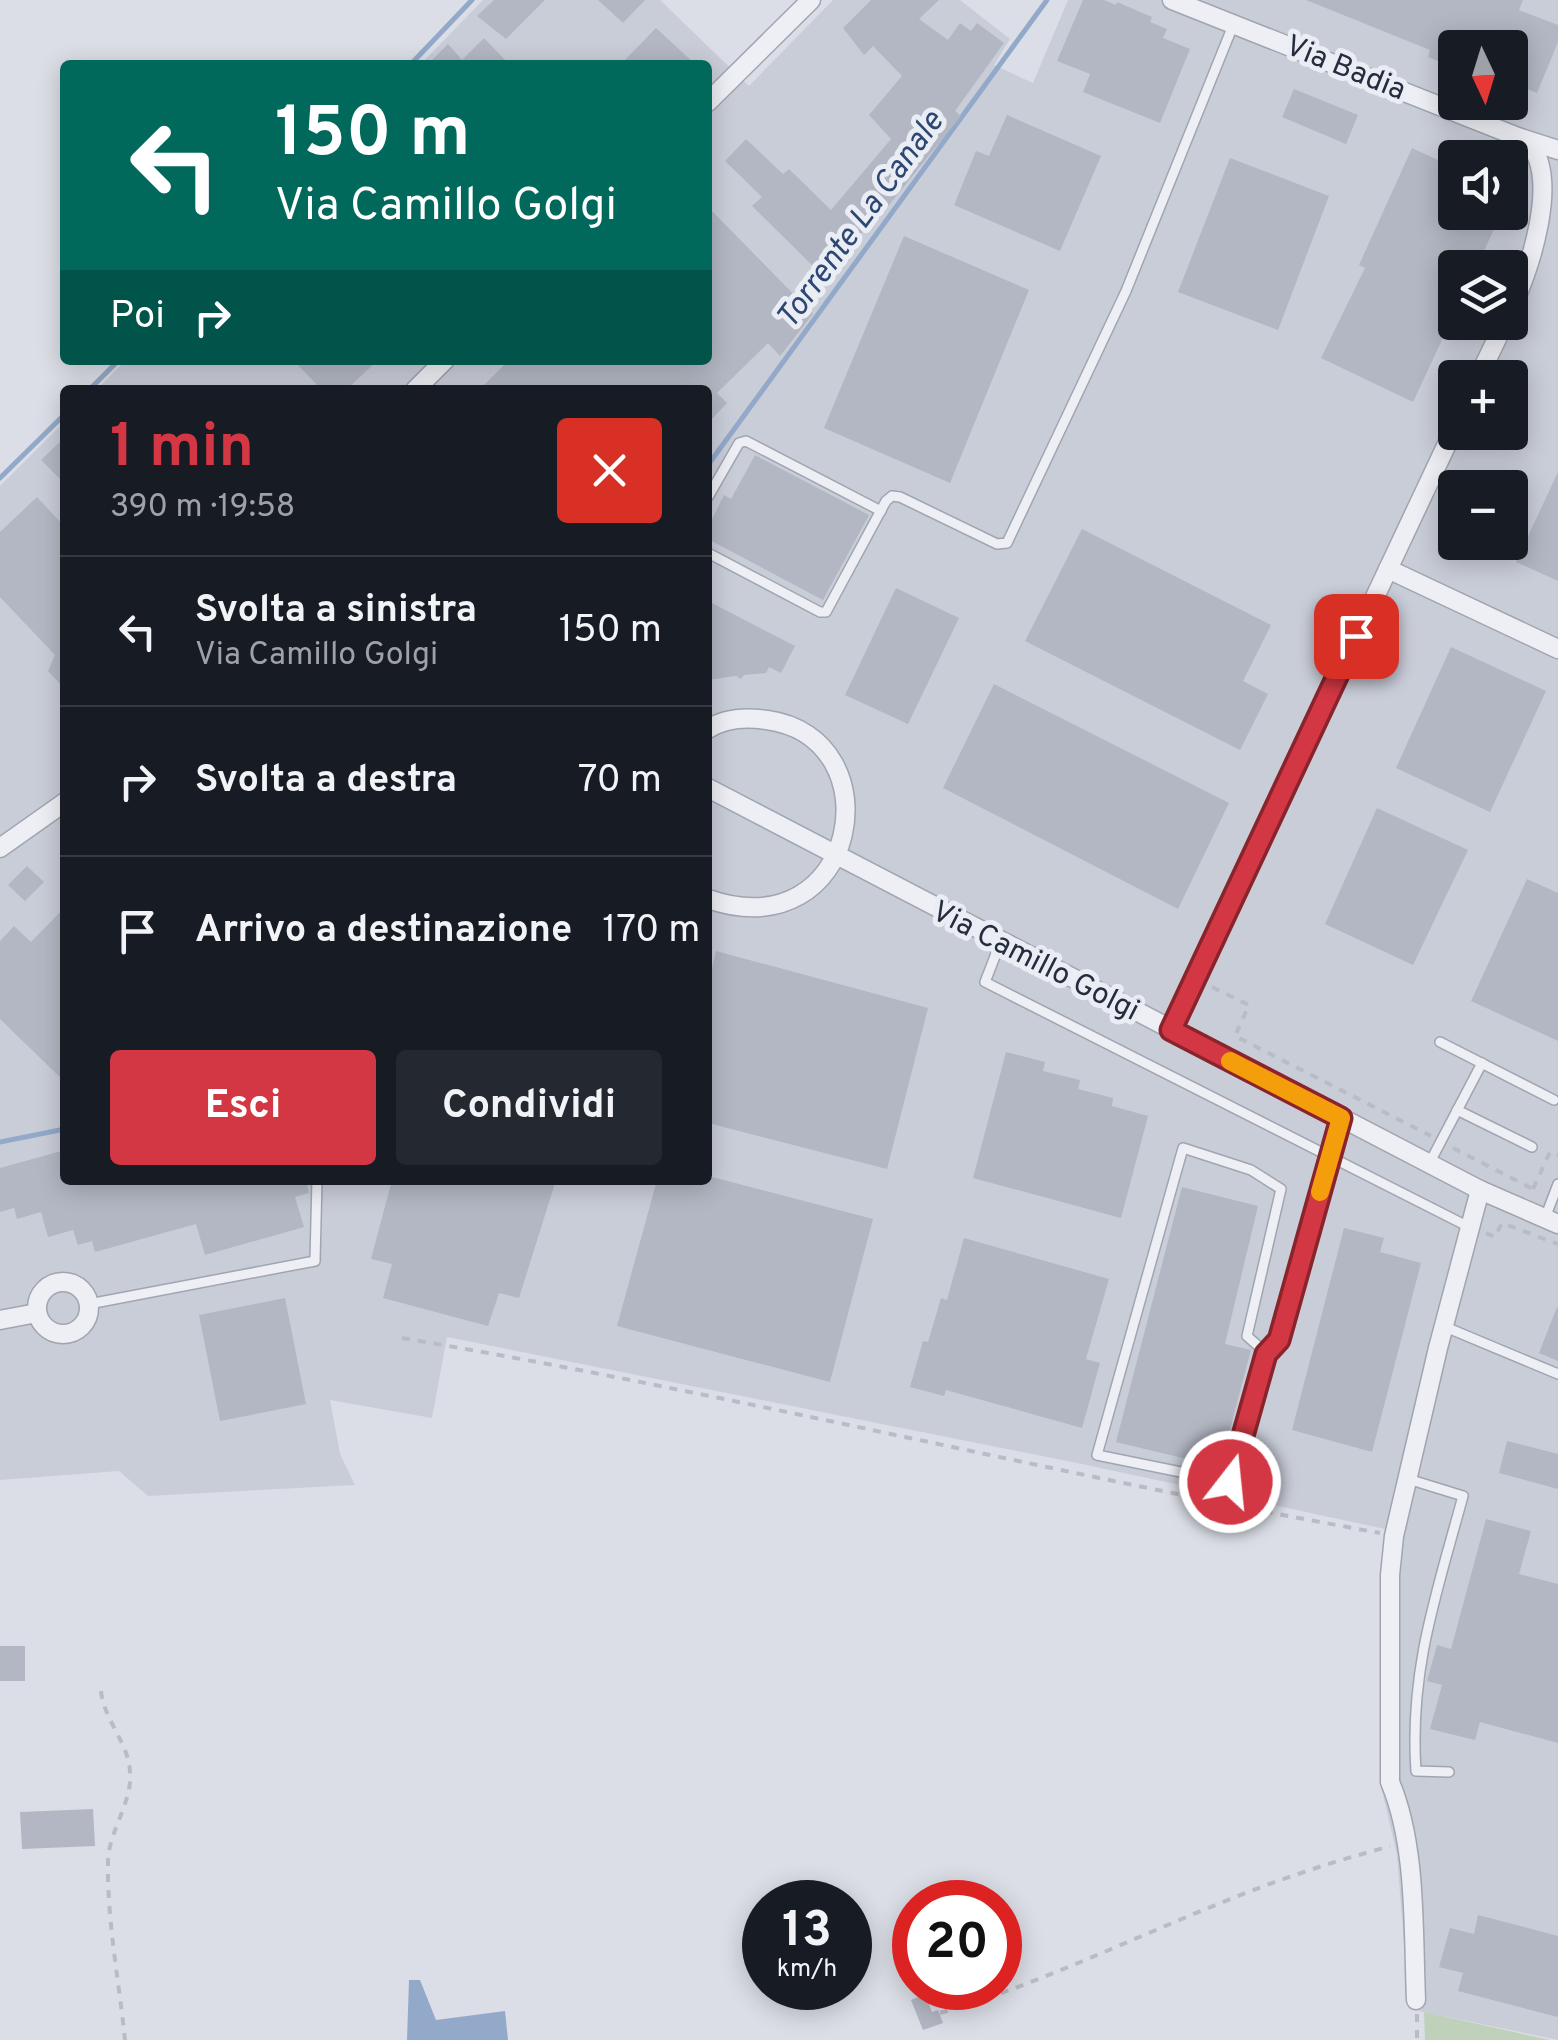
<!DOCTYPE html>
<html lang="it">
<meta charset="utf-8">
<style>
:root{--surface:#171b24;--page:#242831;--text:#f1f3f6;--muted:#9ea1a6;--line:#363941;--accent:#d33744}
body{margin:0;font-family:Overpass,sans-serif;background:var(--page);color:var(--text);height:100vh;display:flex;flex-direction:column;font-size:38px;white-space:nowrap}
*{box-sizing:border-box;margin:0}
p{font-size:32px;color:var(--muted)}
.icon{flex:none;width:55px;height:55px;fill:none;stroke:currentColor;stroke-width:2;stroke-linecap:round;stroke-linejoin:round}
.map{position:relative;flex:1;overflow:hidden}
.panel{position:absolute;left:60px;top:385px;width:652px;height:800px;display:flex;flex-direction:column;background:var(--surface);border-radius:10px;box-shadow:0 5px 25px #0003}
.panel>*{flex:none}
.guide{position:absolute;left:60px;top:60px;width:652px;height:305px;border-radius:10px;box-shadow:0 5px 25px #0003;background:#00695c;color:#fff;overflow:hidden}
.needle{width:65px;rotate:176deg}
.buttons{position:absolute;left:1438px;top:30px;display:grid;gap:20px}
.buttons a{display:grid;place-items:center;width:90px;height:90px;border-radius:10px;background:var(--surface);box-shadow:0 5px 25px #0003;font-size:50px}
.speed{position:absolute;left:742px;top:1880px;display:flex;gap:20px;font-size:50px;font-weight:700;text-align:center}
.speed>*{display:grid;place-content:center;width:130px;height:130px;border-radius:50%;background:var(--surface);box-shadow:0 5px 25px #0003;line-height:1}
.speed small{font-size:25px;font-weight:400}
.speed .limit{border:15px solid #d22;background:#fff;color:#111}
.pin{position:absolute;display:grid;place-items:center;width:85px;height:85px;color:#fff;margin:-42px;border-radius:20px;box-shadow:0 5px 15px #0006}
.me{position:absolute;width:110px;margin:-55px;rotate:16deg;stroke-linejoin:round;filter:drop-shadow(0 0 8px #0008)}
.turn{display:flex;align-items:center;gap:35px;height:210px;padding:0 50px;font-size:45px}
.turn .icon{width:130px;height:130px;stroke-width:2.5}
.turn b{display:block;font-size:70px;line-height:85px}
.then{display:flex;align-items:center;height:95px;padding:0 50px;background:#0003;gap:20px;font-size:38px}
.round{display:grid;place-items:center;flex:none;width:105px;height:105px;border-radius:10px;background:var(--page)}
.overview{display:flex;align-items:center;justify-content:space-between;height:170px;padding:0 50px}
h1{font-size:60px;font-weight:700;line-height:75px;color:var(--accent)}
.action{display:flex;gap:20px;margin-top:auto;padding:20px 50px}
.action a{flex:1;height:115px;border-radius:10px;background:var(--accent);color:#fff;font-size:40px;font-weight:700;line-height:115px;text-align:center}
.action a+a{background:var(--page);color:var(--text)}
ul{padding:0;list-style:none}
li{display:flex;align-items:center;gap:30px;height:150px;padding:0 50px;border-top:2px solid var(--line)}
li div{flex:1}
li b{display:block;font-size:38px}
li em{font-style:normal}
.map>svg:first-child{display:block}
.built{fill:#c9cdd8;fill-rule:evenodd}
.green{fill:#bfd1bb}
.water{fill:#93a9c9}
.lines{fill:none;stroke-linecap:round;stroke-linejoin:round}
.stream{stroke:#93a9c9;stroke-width:5}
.building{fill:#b2b7c3}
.lane-casing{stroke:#a0a5b0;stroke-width:12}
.street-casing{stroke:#a0a5b0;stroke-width:21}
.path{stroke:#b9bcc4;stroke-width:4;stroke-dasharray:8 8;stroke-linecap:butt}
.lane{stroke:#edeff4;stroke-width:9}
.street{stroke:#edeff4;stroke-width:18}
.route-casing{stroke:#89242c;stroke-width:25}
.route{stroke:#d33744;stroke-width:18}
.slow{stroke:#f59e0b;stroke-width:18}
.labels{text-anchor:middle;stroke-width:10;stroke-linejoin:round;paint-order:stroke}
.street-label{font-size:30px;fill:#242c3d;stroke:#eaedf4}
.water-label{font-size:32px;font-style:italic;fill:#2d4772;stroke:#eaedf4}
</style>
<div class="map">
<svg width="1558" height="2040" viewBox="0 0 1558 2040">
<rect width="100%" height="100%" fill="#dbdee6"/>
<path class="built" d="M483,0H660L749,86L833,0H960L1010,39L994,65L1033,83L1068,0H1558V2040L1409,2009L1397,1855L1381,1786L1385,1529L1082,1464L447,1337L432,1418L330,1400L340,1454L355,1485L148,1496L119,1471L0,1480V486L65,421V1180H708V390H96L126,360H708V65H420ZM1455,48H1510V102H1455ZM1455,158H1510V212H1455ZM1455,268H1510V322H1455ZM1455,378H1510V432H1455ZM1455,488H1510V542H1455Z"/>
<polygon class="green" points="1424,2012 1550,2040 1425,2040"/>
<polygon class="water" points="409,1980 420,1980 436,2020 505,2011 508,2040 407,2040"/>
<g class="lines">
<g class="stream">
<polyline points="410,65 472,0"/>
<polyline points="89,390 119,360"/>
<polyline points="708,465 1047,0"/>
<polyline points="0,478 65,414"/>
<polyline points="0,1142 65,1129"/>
</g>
</g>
<g class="building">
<polygon points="494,0 545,0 506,39 477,16"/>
<polygon points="598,0 645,0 623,23"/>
<polygon points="871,0 939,0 919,19 948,40 960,23 971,31 977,23 1004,43 955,111 961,116 868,231 866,229 821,274 752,206 762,197 725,161 746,139 783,174 789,169 831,210 891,139 869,115 902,76 873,46 864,55 843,28"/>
<polygon points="1083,0 1104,0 1116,5 1117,2 1152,17 1150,22 1167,29 1163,38 1190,49 1160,123 1083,92 1090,74 1057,61"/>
<polygon points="1306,0 1523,0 1519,10 1558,25 1558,42 1537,93 1510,82 1510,48 1455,48 1455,68 1428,57 1430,50"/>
<polygon points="656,28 696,65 620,65"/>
<polygon points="484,38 510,65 427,65 448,44 462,60"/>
<polygon points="1294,89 1358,115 1346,144 1282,117"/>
<polygon points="1007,115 1101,156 1060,251 954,205 976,151 989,156"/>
<polygon points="1412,148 1455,168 1455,212 1502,212 1476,268 1455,268 1455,312 1413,402 1321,358 1365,268 1359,265"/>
<polygon points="1230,158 1329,196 1278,330 1178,292"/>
<polygon points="708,207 813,314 780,356 768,343 717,393 727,403 708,423 708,390 479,390 509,360 708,360"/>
<polygon points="904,236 1029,290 950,483 824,428"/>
<polygon points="293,360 378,360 346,390 322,390"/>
<polygon points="65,437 65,484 41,460"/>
<polygon points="755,455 869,515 823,600 708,539 708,527 724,495 731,499"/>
<polygon points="1558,472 1558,581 1516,562"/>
<polygon points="37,497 65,527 65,689 48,671 55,655 0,597 0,532"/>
<polygon points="1082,529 1271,625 1243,681 1268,694 1240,750 1025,641"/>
<polygon points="896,588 959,618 908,724 845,695"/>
<polygon points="708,601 795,646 781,673 769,667 766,673 744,675 741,679 736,676 708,680"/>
<polygon points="1451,647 1546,691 1490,812 1396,768"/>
<polygon points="994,684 1229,803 1178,909 943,788"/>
<polygon points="1377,808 1468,850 1413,965 1325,924"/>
<polygon points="27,866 44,882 25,901 8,885"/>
<polygon points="1527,879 1558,893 1558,1041 1471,1001"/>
<polygon points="65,907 65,1082 0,1019 0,941 14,926 31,942"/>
<polygon points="716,951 928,1008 887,1169 708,1123 708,985"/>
<polygon points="1006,1052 1045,1062 1043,1071 1080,1080 1078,1089 1113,1098 1112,1106 1148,1116 1121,1218 973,1178"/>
<polygon points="65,1150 65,1180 306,1180 309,1193 295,1197 304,1227 205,1255 196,1224 95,1252 92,1241 78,1245 73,1230 48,1237 41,1212 17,1219 14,1208 0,1212 0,1168"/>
<polygon points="708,1176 873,1219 830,1382 617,1326 657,1180 708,1180"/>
<polygon points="392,1180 556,1180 519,1298 499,1293 488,1326 383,1298 392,1264 371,1259"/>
<polygon points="1182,1187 1258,1206 1225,1344 1251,1350 1220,1467 1116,1442"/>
<polygon points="1344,1228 1384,1238 1380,1252 1421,1263 1372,1452 1292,1430"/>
<polygon points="964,1238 1109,1279 1086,1359 1100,1363 1082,1428 946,1390 944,1396 910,1387 923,1341 928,1342 941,1298 947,1300"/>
<polygon points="285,1298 306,1404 220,1421 199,1315"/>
<polygon points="1557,1307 1558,1308 1558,1361 1539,1353"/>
<polygon points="1507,1441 1558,1454 1558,1489 1499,1473"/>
<polygon points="1486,1519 1531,1531 1519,1574 1558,1584 1558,1743 1480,1722 1475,1740 1430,1729 1442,1685 1427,1681 1437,1645 1451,1649"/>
<rect x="0" y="1646" width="25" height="35"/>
<polygon points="93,1809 95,1846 22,1849 20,1812"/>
<polygon points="1478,1915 1558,1936 1558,2017 1458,1991 1463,1973 1439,1967 1450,1928 1474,1934"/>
<polygon points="925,1994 932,2012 938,2010 943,2023 923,2030 911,2000"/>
</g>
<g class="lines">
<g class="lane-casing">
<g id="lane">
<polyline points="708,497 739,443 746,441 881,511"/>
<polyline points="708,553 820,612 826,612 886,501 892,496 900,497 997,544 1007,543 1126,291 1234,23"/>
<polyline points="1001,941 985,982 1469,1227"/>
<polyline points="1440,1042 1554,1100"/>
<polyline points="1457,1110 1532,1147"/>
<polygon points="1183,1148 1251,1170 1281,1189 1247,1336 1267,1354 1230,1482 1097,1455"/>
<polyline points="1429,1164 1482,1063"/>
<polyline points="1545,1218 1558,1184"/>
<polyline points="89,1304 315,1261 317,1180"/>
<polyline points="1443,1326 1558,1374"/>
<polyline points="1267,1354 1279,1340 1341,1118"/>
<path d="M1408,1479L1463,1496C1437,1592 1409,1670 1416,1771L1449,1772"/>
</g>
</g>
<g class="street-casing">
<g id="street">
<polyline points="1172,0 1518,137 1558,150"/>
<polyline points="708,102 811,0"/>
<path d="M1510,311C1531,267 1558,182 1531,146"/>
<polyline points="1478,378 1505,322"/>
<polyline points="415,390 445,360"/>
<polyline points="1388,569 1558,649"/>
<path d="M708,729C725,718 747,717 767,720C896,738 859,951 708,899"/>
<polyline points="708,788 1480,1190 1558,1224"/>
<polyline points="0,848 65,802"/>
<polyline points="1171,1030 1455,427"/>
<circle cx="63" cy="1308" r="26"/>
<polyline points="0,1320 37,1313"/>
<path d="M1416,2000C1413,1930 1417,1846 1390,1782V1575L1394,1536L1438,1348L1480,1190"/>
</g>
</g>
<g class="path">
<polyline points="1443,413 1455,387"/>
<polyline points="1212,987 1249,1005 1235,1036 1431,1136"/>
<polyline points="1453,1148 1533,1189"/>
<polyline points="1533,1189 1550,1152 1558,1155"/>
<polyline points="1486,1233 1495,1237 1502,1223 1558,1244"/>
<path d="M402,1338C730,1393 1052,1474 1380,1533"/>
<path d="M101,1691C104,1720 128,1742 130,1771C133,1802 109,1830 108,1861C107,1921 119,1981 125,2040"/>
<path d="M940,2013C1067,1976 1184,1911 1310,1870C1336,1861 1363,1854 1390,1846"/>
<polyline points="1417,2014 1417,2040"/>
</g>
<use href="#lane" class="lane"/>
<use href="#street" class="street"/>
</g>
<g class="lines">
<g class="route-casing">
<polyline id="route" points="1230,1482 1266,1354 1279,1340 1341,1118 1171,1030 1356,636"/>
</g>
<use href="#route" class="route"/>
<polyline class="slow" points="1230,1061 1341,1118 1320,1192"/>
</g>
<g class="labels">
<g class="street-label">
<text transform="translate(1346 67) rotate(22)" y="10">Via Badia</text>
<text transform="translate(1036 960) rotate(27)" y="10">Via Camillo Golgi</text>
</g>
<g class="water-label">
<text transform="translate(859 219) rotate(-54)" y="11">Torrente La Canale</text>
</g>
</g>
</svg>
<div class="buttons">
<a><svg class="needle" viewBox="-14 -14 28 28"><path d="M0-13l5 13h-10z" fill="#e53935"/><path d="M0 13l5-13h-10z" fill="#9ea1a6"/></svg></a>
<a><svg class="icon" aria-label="sound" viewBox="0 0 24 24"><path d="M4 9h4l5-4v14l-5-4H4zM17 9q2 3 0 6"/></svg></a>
<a><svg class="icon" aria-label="layers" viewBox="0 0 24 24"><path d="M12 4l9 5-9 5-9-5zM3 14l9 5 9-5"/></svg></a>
<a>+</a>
<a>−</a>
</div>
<div class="speed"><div>13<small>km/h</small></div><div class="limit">20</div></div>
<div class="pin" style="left:1356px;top:636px;background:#d93025"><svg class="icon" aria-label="arrive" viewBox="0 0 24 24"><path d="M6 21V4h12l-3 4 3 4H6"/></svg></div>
<svg class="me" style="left:1230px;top:1482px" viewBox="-20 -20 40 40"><circle r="17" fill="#d33744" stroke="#fff" stroke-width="3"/><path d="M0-11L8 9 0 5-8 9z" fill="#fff"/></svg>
<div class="guide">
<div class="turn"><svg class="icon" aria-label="left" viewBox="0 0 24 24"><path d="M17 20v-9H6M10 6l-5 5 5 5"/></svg><div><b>150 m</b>Via Camillo Golgi</div></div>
<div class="then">Poi<svg class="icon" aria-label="right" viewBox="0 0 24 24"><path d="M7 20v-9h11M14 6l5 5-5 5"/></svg></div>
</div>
<section class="panel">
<div class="overview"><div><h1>1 min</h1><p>390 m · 19:58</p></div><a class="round" style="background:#d93025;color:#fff"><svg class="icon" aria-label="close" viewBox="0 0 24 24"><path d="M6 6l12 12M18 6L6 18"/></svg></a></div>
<ul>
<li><svg class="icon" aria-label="left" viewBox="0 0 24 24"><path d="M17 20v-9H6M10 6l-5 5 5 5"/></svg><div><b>Svolta a sinistra</b><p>Via Camillo Golgi</p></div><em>150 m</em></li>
<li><svg class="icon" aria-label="right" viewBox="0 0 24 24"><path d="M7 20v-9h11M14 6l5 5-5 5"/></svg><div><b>Svolta a destra</b></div><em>70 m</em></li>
<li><svg class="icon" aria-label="arrive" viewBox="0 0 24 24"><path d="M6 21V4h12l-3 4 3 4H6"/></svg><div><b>Arrivo a destinazione</b></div><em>170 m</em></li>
</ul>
<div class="action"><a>Esci</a><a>Condividi</a></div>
</section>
</div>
